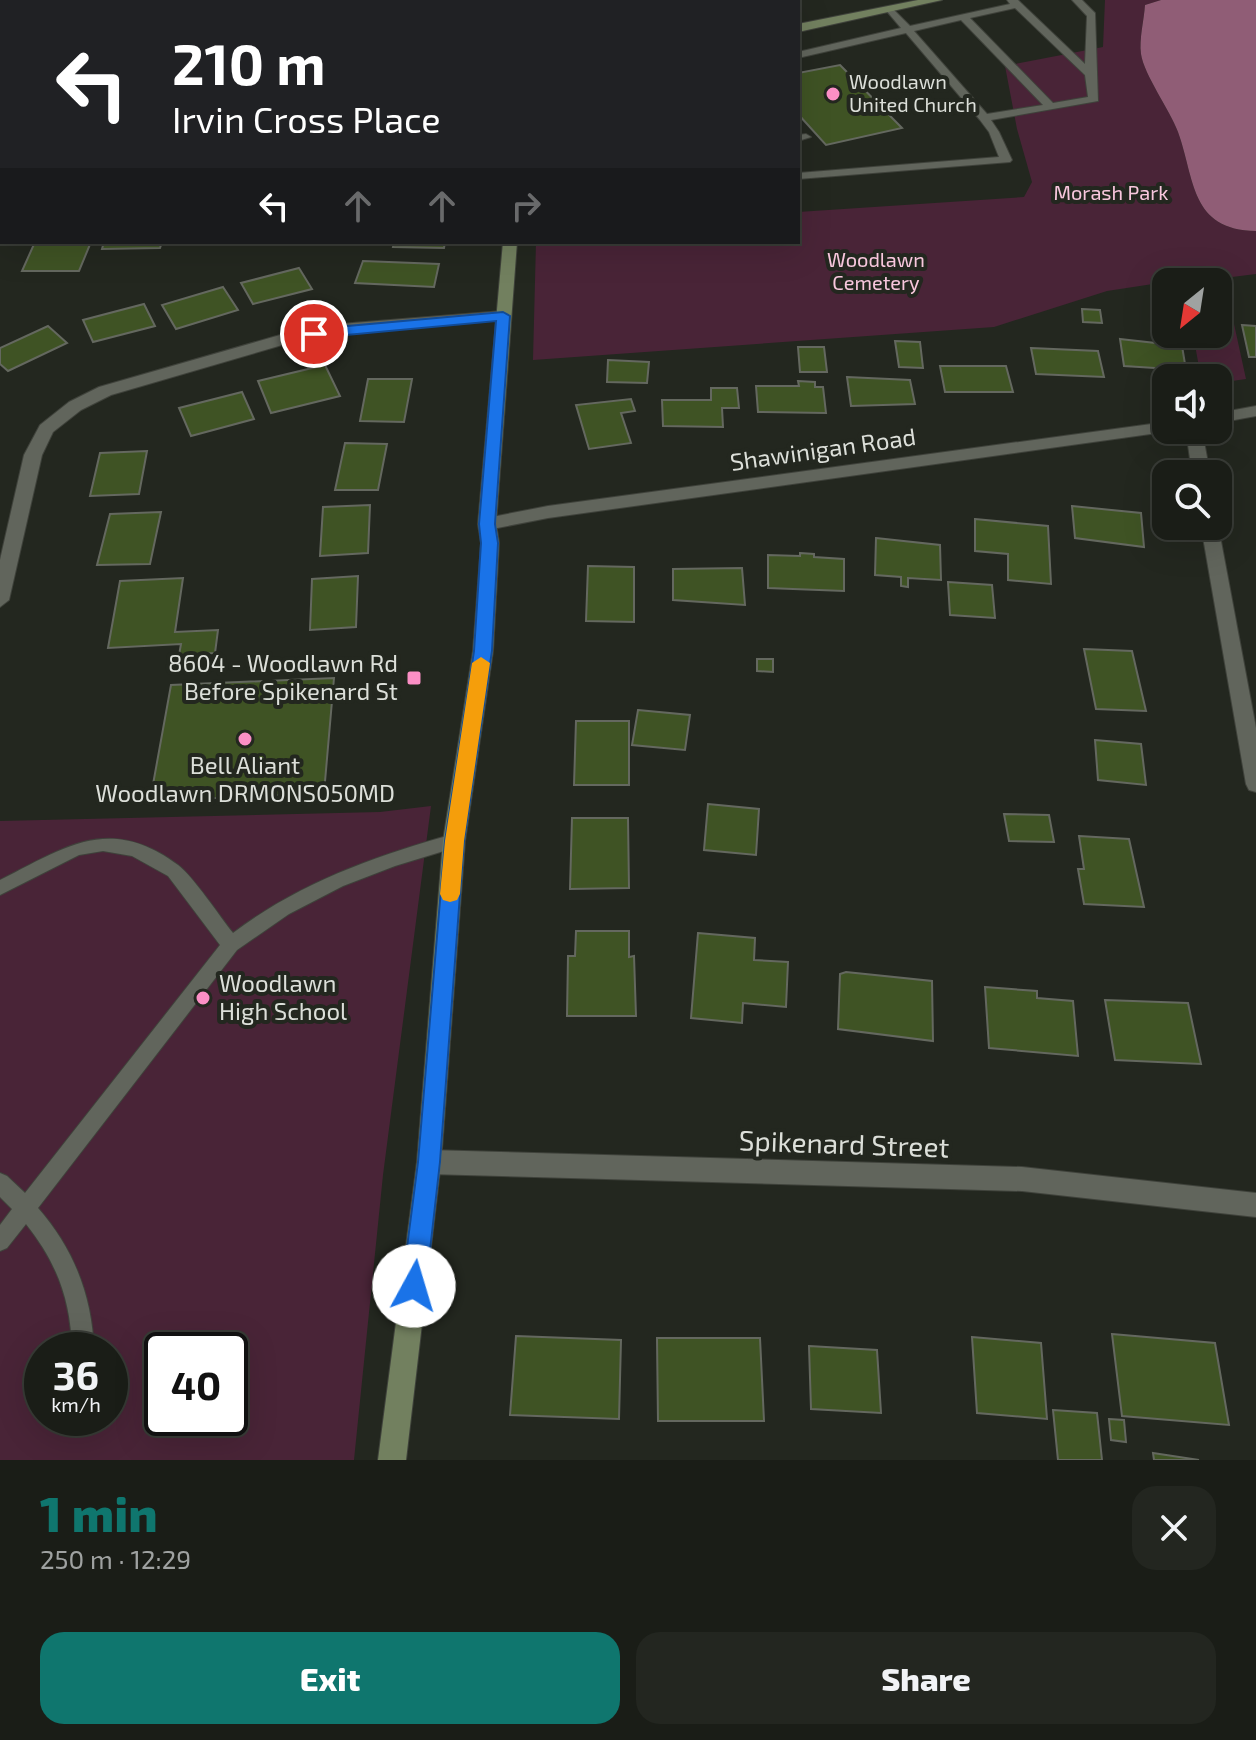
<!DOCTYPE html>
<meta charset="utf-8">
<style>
:root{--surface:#1a1d17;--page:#232620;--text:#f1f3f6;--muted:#9fa2a1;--line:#383b36;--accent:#0f766e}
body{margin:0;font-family:"Exo 2",sans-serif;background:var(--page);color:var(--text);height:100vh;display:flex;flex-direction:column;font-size:30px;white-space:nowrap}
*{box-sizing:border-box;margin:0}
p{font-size:26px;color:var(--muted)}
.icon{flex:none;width:44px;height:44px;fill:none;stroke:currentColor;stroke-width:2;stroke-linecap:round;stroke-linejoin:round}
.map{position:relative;height:1460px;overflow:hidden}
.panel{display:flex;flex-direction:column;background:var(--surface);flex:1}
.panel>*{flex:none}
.hud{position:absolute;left:0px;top:0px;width:800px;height:244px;box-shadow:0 8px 32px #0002,0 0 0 2px var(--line);background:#202124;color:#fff;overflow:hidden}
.needle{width:52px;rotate:210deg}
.fabs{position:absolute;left:1152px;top:268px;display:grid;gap:16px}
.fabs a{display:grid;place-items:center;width:80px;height:80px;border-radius:16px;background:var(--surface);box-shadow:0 8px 32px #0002,0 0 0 2px var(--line);font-size:40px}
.speed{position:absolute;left:24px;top:1332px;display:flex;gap:16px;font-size:40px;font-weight:700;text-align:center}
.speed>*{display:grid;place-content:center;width:104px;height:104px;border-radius:50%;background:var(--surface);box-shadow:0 8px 32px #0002,0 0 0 2px var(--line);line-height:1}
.speed small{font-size:20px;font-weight:400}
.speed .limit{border:4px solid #111;border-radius:12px;background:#fff;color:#111}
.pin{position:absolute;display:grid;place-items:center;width:68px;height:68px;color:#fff;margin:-34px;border:4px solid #fff;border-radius:50%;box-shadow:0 2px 8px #0007}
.me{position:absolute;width:88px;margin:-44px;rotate:6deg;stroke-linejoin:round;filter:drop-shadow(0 0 6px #0008)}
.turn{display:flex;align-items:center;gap:28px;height:168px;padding:0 40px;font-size:36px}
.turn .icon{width:104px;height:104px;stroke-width:2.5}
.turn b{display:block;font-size:56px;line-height:68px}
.lanes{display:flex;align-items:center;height:76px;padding:0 40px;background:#0003;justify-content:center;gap:40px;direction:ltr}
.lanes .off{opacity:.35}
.round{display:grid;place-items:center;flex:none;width:84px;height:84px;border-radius:24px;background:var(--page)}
.head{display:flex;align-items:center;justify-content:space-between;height:136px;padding:0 40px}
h1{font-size:48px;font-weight:800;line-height:60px;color:var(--accent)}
.button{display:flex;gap:16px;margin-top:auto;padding:16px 40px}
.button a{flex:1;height:92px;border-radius:24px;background:var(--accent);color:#fff;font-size:32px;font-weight:800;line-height:92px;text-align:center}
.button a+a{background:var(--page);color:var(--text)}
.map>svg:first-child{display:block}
.green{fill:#492437;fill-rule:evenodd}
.water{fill:#905d76}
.building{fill:#3f5324;stroke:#64685f;stroke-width:2}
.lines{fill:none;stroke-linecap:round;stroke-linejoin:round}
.lane-casing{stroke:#3f423b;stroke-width:2}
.street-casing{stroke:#3f423b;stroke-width:2}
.secondary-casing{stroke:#3f423b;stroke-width:2}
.lane{fill:#61655c;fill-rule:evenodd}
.street{fill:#61655c;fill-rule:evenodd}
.secondary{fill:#72805f;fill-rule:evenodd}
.route{fill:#1a73e8;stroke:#114b97;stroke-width:2}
.slow{fill:#f59e0b}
.poi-dot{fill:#fb8fc5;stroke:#23271f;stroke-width:3}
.labels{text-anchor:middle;stroke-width:8;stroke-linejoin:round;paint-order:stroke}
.far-poi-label{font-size:20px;fill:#dcdfd9;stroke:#23271f;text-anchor:start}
.far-park-label{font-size:20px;fill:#f8c7dd;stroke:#23271f}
.street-label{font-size:24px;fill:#dcdfd9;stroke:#23271f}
.poi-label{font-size:24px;fill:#dcdfd9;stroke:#23271f;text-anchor:end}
.near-street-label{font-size:28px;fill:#dcdfd9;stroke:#23271f}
</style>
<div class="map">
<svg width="1256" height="1460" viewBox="0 0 1256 1460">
<rect width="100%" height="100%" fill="#23271f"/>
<g class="green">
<path d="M1105,0H1161L1145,5C1144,20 1139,39 1141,54C1144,75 1170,110 1178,132C1195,179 1190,230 1256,231V274L1224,278L1246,379L1218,383V378H1201L1193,334H1218V282H1166L1107,291L994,327L533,360L536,242H798V212L1024,197L1032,182L1017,129L1005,66L1103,47Z"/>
<path d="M431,806L383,1175L354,1460H0V821L380,812ZM42,1350H110V1418H42ZM162,1350H230V1418H162Z"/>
</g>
<path class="water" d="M1161,0H1256V231C1190,230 1195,179 1178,132C1170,110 1144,75 1141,54C1139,39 1144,20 1145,5Z"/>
<g class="building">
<polygon points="738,0 733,2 664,1 667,0"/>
<polygon points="840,65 902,128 826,145 798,114 798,73"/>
<polygon points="35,242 91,242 79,271 22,271"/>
<polygon points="104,242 162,242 160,248 102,249"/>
<polygon points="394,242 445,242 444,248 393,247"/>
<polygon points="363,261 439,264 434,287 355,283"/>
<polygon points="299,268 312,289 253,304 241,283"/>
<polygon points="223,287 238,310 176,329 162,305"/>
<polygon points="144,304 155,326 93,342 83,320"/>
<polygon points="1082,309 1100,310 1102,323 1083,322"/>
<polygon points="1242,325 1256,326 1256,357 1249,357"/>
<polygon points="48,326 67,343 8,371 0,364 0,348"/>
<polygon points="1120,339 1182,346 1186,370 1124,366"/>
<polygon points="895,341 920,342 923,368 899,367"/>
<polygon points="798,347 824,347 827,372 800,372"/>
<polygon points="1031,348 1098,351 1104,377 1036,374"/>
<polygon points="608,360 649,362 647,383 607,382"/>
<polygon points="325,365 340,396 271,413 258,381"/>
<polygon points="940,366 1006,366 1013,392 945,392"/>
<polygon points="847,377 910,380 915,404 851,406"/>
<polygon points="368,379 412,379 404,422 360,421"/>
<polygon points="798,381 815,382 815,387 823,387 826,413 758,412 756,386 799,386"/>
<polygon points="711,388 737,388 739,408 722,408 723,427 663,426 662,400 711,400"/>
<polygon points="242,392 254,419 191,436 179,408"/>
<polygon points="631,399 635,411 621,413 631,443 589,449 576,405"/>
<polygon points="345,443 387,444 378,490 335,490"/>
<polygon points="147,451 139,494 90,496 100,453"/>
<polygon points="370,505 368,553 320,556 323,507"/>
<polygon points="1072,506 1141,513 1144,547 1075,538"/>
<polygon points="161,512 150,564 97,565 110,514"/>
<polygon points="975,519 1048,526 1051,584 1008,580 1008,554 975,551"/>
<polygon points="876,538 940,545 941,580 908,578 908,587 901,586 901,577 875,575"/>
<polygon points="800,553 814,554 814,557 844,559 844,591 768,588 768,555 800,556"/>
<polygon points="588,566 634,567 634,622 586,621"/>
<polygon points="742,568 745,605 673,600 673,569"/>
<polygon points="358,576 356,627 310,630 312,579"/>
<polygon points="183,578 175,632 218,630 215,653 179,655 181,644 108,648 120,581"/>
<polygon points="948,582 992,585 995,618 950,615"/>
<polygon points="1084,649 1132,651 1146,711 1096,709"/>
<polygon points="757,659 773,659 773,672 757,671"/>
<polygon points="334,678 324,793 150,801 171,685"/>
<polygon points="638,710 690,715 685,750 632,745"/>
<polygon points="576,721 629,721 629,785 574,785"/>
<polygon points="1095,740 1141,744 1146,785 1098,780"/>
<polygon points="708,804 759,809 756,855 704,850"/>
<polygon points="1004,814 1049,815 1054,842 1009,841"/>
<polygon points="572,818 628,818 629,888 570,889"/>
<polygon points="1079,836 1129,839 1144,907 1084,904 1078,869 1084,869"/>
<polygon points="576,931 629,931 629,957 634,956 636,1016 567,1016 568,956 575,956"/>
<polygon points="698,933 755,938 754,960 788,962 786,1007 743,1003 742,1023 691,1018"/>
<polygon points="846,972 932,981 933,1041 838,1029 840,974"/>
<polygon points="985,987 1037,991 1037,998 1073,1001 1078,1056 989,1048"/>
<polygon points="1105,1000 1188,1003 1201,1064 1115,1060"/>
<polygon points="1112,1334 1215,1343 1229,1425 1122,1416"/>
<polygon points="516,1336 621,1340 619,1419 510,1415"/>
<polygon points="972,1337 1041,1343 1047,1419 977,1413"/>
<polygon points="657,1338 760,1338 764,1421 658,1421"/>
<polygon points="809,1346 877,1350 881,1413 811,1409"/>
<polygon points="1053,1410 1097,1413 1102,1460 1058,1460"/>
<polygon points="1109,1419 1124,1420 1126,1442 1111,1440"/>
<polygon points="1153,1453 1199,1460 1154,1460"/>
</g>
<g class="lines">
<g class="lane-casing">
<g id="lane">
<path d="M1007,0H1018L1021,3L1085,64L1087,16L1072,0H1082L1095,13L1098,101L991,120L999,132L1012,160L1010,162L798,179V173L999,157L989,132L980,120L906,33L798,58V52L901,28L885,9L890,6L910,26L1010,4ZM1015,8L1085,75L1088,97L1053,103L970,18ZM961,20L1043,105L987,114L914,31Z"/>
<polygon points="798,135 806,134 811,137 798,141"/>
<path d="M454,834L460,836L462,841L460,846L395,866L343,886L289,914L237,950L38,1208C74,1249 92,1296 94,1350H72C71,1300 57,1263 26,1224L7,1248L0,1251V1225L12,1209L0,1197V1173L7,1176L25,1193L220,945L168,876L132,856L103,851L79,855L0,895V880C65,847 110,814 178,865C193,876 220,917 233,933C299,883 375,856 454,834Z"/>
</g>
</g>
<g class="street-casing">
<g id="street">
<polygon points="157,0 179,0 156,2"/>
<rect x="0" y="28" width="2" height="8"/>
<polygon points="503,311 508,313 508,319 340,334 289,343 111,395 81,410 53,432 42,455 9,600 0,607 0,560 24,455 40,425 69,402 99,387 287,333 340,324"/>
<polygon points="1256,406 1256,416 1218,423 1218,413"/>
<polygon points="1166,422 1166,430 1172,431 548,518 487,530 478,524 487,518 548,506"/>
<polygon points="1186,430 1202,430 1210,474 1192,474"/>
<polygon points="1218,525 1256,728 1256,792 1249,790 1246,784 1201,526"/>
<polygon points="429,1150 1022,1167 1256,1193 1256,1217 1022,1191 429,1174 420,1170 417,1162 420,1154"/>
</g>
</g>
<g class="secondary-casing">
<g id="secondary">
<polygon points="918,0 942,0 798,32 798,24"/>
<rect x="0" y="197" width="2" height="8"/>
<polygon points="503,242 517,242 496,524 499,543 493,651 465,841 441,1162 406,1460 378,1460 417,1162 443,841 473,651 481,543 478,524"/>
</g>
</g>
<use href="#lane" class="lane"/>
<use href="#street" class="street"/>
<use href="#secondary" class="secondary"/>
</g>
<polygon class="route" points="503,312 510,316 495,524 498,543 492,651 464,841 440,1162 426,1286 423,1294 414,1298 406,1294 402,1286 418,1162 445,841 474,651 481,543 479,524 496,321 314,338 306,334 314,329"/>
<polygon class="slow" points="481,657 490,663 464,841 460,894 457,900 450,902 443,900 440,894 445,841 472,663"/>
<g class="poi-dot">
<circle cx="833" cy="94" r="8"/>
<rect x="406" y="670" width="16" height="16" rx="4"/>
<circle cx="245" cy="739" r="8"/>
<circle cx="203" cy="998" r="8"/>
</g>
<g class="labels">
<g class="far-poi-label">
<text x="849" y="89">Woodlawn<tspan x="849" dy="23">United Church</tspan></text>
</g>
<g class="far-park-label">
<text x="1111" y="200">Morash Park</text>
<text x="876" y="267">Woodlawn<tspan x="876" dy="23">Cemetery</tspan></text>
</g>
<g class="street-label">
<text transform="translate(823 450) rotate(-8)" y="8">Shawinigan Road</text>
</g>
<g class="poi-label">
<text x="398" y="672">8604 - Woodlawn Rd<tspan x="398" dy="28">Before Spikenard St</tspan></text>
<text x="245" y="774" text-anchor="middle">Bell Aliant<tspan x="245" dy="28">Woodlawn DRMONS050MD</tspan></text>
<text x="219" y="992" text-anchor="start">Woodlawn<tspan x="219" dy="28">High School</tspan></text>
</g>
<g class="near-street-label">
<text transform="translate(844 1144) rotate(2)" y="10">Spikenard Street</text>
</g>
</g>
</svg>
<div class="fabs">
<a><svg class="needle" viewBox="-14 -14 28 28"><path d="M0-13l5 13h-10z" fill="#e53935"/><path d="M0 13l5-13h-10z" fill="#9fa2a1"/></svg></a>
<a><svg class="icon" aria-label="sound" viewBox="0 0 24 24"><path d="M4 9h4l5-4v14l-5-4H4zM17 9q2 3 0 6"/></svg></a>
<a><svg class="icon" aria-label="search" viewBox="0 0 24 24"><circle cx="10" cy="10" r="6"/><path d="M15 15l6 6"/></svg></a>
</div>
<div class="speed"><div>36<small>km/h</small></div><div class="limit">40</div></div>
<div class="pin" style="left:314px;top:334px;background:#d93025"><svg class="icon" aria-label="arrive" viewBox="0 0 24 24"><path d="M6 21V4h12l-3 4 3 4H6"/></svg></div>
<svg class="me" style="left:414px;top:1286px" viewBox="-20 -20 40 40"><circle r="19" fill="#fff"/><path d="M0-13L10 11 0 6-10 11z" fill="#1a73e8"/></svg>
<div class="hud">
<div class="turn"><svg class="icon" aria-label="left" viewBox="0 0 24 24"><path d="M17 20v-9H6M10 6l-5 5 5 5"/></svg><div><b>210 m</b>Irvin Cross Place</div></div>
<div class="lanes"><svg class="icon" aria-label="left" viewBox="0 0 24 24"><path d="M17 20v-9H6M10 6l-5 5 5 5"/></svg><svg class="icon off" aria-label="ahead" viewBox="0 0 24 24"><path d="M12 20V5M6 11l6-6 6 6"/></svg><svg class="icon off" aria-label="ahead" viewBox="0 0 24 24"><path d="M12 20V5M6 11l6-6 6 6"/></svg><svg class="icon off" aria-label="right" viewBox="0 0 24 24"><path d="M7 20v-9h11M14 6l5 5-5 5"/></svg></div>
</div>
</div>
<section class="panel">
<div class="head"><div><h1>1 min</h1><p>250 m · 12:29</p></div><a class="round"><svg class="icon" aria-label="close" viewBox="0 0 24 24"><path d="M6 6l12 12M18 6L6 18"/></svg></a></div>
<div class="button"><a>Exit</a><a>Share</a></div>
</section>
